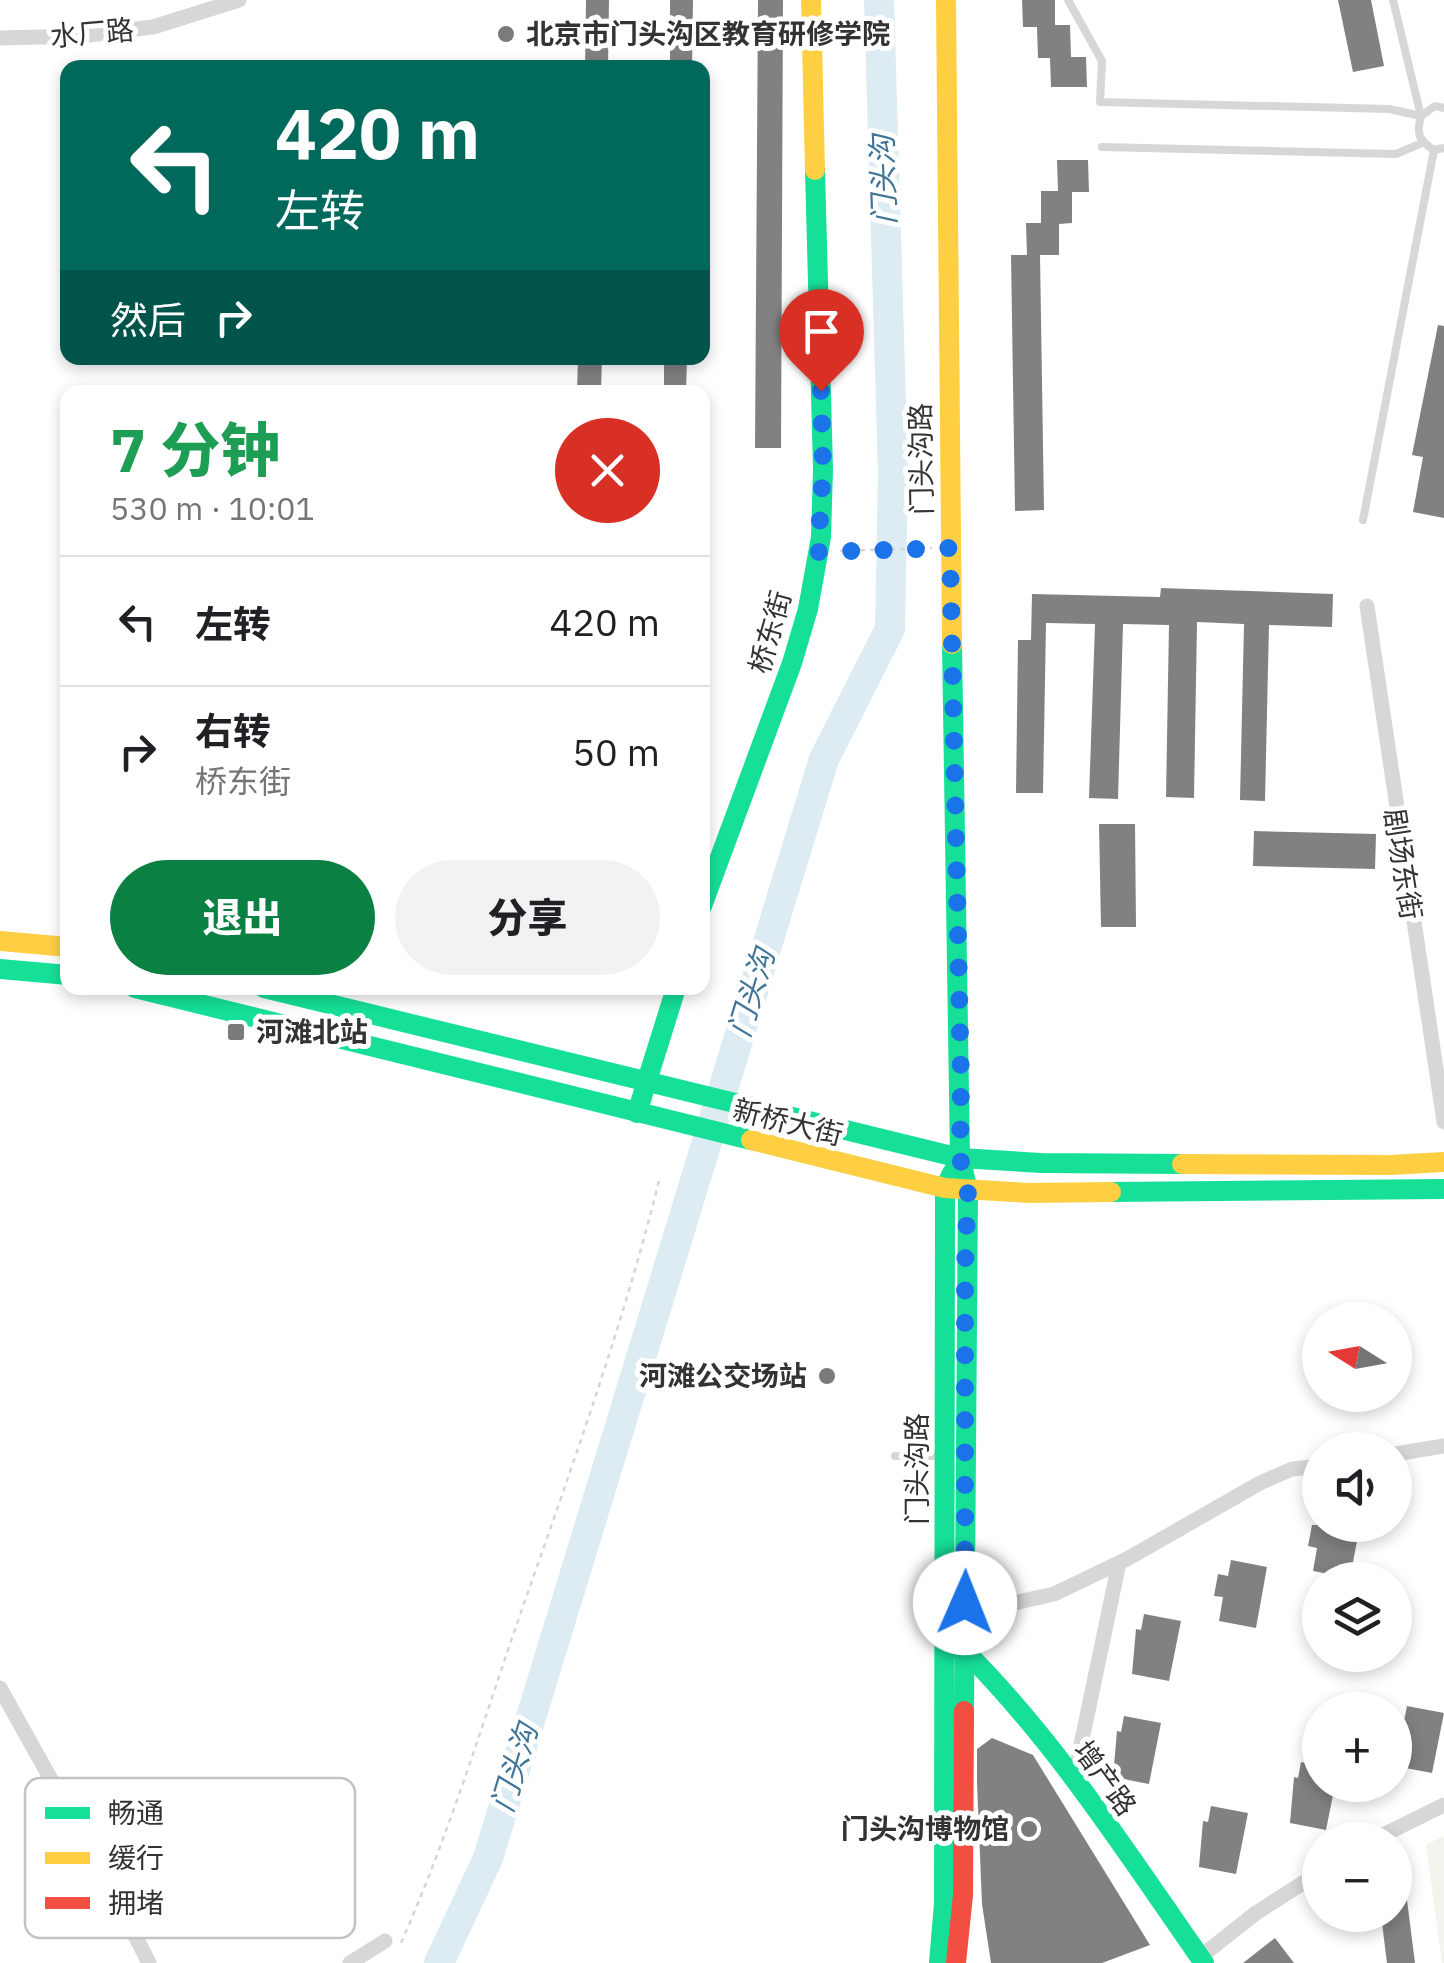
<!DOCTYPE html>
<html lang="zh">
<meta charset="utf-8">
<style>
:root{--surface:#fff;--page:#f2f2f2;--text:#202124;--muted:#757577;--line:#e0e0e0;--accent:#0b8043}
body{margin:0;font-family:"IBM Plex Sans","Noto Sans SC",sans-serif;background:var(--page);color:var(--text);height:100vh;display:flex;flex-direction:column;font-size:38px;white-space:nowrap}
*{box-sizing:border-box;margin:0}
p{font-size:32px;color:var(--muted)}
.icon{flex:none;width:55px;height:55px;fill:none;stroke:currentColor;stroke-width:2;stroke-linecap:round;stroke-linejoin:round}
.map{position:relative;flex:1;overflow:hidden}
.details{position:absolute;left:60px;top:385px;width:650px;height:610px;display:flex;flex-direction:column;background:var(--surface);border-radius:20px;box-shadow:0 5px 15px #0003}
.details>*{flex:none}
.hud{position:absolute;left:60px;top:60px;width:650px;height:305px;border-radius:20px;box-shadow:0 5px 15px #0003;background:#00695c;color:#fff;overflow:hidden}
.needle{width:65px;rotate:281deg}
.fabs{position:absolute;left:1302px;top:1302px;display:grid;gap:20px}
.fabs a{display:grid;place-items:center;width:110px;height:110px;border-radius:50%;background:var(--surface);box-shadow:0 5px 15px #0003;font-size:50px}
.pin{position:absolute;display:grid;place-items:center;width:85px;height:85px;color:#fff;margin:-102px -42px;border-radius:50% 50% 50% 0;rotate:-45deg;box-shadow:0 0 10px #0007}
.pin .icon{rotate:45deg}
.me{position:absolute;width:110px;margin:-55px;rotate:1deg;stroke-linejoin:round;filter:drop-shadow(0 0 8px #0008)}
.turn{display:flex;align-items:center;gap:35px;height:210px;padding:0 50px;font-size:45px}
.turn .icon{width:130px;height:130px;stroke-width:2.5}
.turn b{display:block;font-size:70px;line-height:85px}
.then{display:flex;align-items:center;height:95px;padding:0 50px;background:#0003;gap:20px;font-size:38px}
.round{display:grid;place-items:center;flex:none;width:105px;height:105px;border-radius:52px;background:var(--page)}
.overview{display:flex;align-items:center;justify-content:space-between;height:170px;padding:0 50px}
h1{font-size:60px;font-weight:800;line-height:75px;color:#1e9e55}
.button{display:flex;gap:20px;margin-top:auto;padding:20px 50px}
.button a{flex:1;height:115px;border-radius:60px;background:var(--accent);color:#fff;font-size:40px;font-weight:800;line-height:115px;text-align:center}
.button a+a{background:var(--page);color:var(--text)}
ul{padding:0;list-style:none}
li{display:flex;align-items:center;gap:30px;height:130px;padding:0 50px;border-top:2px solid var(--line)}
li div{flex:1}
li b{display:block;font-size:38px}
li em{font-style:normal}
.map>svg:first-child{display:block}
.green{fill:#f1f5ed}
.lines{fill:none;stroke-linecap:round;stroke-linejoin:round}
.river{stroke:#ddebf3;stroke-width:30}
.building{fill:#818181}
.path{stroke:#d6d6d6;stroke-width:2.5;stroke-dasharray:5 5;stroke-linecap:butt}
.lane{stroke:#d7d7d7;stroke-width:8}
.street{stroke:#d7d7d7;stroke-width:15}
.fast{stroke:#16e098;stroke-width:20}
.slow{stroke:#ffcf43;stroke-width:20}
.jam{stroke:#f24e42;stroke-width:20}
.route{stroke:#1a73e8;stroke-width:18;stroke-dasharray:0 32.4}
.poi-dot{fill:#7a7a7a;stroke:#fff;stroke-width:4}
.labels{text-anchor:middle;stroke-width:10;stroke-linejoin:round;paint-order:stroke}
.street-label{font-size:28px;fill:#333;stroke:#fff}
.poi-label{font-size:28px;font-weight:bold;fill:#333;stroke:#fff;text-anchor:start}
.water-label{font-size:30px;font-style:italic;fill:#3f7597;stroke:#fff}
.key{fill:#fff;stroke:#c2c2c2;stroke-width:2.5}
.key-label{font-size:28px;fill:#333}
</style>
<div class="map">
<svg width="1444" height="1963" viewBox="0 0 1444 1963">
<rect width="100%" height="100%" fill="#fff"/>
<polygon class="green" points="1444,1836 1444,1963 1442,1963 1426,1845"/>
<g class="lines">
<polyline class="river" points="439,1963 488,1858 824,759 890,629 893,472 879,0"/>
</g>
<g class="building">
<polygon points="586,0 609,0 608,68 585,68"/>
<polygon points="670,0 693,0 692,68 670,68"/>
<polygon points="758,0 783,0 781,448 755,448"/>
<polygon points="1022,0 1055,0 1055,25 1070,25 1071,57 1086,57 1087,87 1051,87 1050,58 1038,58 1037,27 1023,27"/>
<polygon points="1338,0 1371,0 1384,66 1353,72"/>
<polygon points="1057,160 1088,160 1089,192 1072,192 1072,223 1059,224 1059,255 1040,255 1044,510 1015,511 1011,255 1027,255 1026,223 1041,223 1041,191 1058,191"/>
<polygon points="1438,325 1444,326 1444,518 1413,512 1423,457 1412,455"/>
<polygon points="578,358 602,358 601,392 577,392"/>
<polygon points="664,358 687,358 686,392 664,392"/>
<polygon points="1161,588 1333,594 1332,627 1269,625 1265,801 1240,800 1244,624 1197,622 1194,798 1166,797 1169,625 1123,624 1118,799 1089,798 1095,624 1046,623 1043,793 1016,793 1018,640 1031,640 1032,594 1160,597"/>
<polygon points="1099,824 1135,824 1136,927 1101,927"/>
<polygon points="1254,831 1376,834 1375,869 1253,866"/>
<polygon points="1312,1525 1360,1525 1350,1578 1313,1571 1317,1548 1308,1546"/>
<polygon points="1231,1560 1267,1567 1256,1628 1219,1621 1223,1597 1214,1596 1218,1574 1228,1576"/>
<polygon points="1144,1614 1181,1621 1169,1681 1132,1674 1136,1629 1141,1630"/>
<polygon points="1407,1706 1444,1713 1432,1773 1395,1766 1399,1720 1404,1721"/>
<polygon points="1124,1716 1161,1723 1149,1784 1113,1777 1117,1731 1121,1732"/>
<polygon points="992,1738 1033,1755 1150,1945 1102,1963 991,1963 982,1904 977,1783 977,1749"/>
<polygon points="1301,1762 1320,1766 1320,1785 1335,1785 1326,1830 1290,1823 1294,1777 1298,1778"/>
<polygon points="1211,1806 1248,1813 1236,1874 1199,1867 1203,1821 1208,1822"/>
<polygon points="1407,1900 1415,1963 1387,1963 1381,1915 1395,1915 1395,1901"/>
<polygon points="1275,1938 1294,1963 1243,1963"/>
</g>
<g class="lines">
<g class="path">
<polyline points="840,551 932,548"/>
<path d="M401,1943C448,1837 482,1725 520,1615C570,1472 622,1329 659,1181"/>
</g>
<g class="lane">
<polyline points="1068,0 1102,61 1100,102 1389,109 1421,116 1393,0"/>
<path d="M1444,108L1435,106L1421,116C1416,133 1419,141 1434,150L1444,148"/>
<polyline points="1102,147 1396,154 1422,143"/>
<polyline points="1363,520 1434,150"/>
<polyline points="895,1456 940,1456"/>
</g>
<g class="street">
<polyline points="0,38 81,36 153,27 239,0"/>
<polyline points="1367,606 1444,1122"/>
<polyline points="1395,1454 1444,1446"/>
<polyline points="965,1603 1009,1604 1054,1594 1127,1559 1260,1483 1292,1469 1320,1466"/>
<polyline points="0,1688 101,1869 149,1963"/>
<polyline points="1074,1778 1119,1563"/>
<polyline points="1373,1840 1444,1805"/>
<polyline points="1199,1958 1256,1913 1320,1872"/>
<polyline points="350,1963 385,1941"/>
</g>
<g class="fast">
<polyline points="952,644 960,1158 968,1190 964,1711"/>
<polyline points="702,906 792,663 808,609 821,537 823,469 815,170"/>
<polyline points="0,969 68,975"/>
<polyline points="135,988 751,1140"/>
<polyline points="264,988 960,1158 1041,1163 1182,1164"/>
<polyline points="637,1113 676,988"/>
<polyline points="1111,1192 1444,1189"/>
<path d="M960,1651H965C1058,1744 1129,1856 1204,1963"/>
<polyline points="939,1963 944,1903 945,1188 952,1173"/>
</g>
<g class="slow">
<polyline points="811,0 815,170"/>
<polyline points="946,0 952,644"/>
<polyline points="0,941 68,947"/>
<polyline points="751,1140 945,1188 1030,1193 1111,1192"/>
<polyline points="1182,1164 1390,1165 1444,1162"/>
</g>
<polyline class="jam" points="956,1963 963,1895 964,1711"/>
</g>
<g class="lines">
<polyline class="route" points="821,391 823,469 818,552 950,548 961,1082 960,1158 968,1190 965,1267 965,1603"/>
</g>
<g class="poi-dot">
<circle cx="506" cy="34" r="10"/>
<rect x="226" y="1022" width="20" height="20" rx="5"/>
<circle cx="827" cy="1376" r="10"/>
<circle cx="1029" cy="1829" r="10"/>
</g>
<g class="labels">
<g class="street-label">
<text transform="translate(92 33) rotate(-5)" y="10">水厂路</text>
<text transform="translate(921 459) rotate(-91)" y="10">门头沟路</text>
<text transform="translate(770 632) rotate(-74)" y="10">桥东街</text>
<text transform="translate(1403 864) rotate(81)" y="10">剧场东街</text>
<text transform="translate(788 1122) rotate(14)" y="10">新桥大街</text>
<text transform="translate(917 1469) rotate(-90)" y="10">门头沟路</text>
<text transform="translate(1105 1778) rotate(54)" y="10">增产路</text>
</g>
<g class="poi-label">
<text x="526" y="44">北京市门头沟区教育研修学院</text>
<text x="256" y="1042">河滩北站</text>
<text x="807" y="1386" text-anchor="end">河滩公交场站</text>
<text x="1009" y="1839" text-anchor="end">门头沟博物馆</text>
</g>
<g class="water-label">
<text transform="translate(884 180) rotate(-92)" y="10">门头沟</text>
<text transform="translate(752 993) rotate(-73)" y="10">门头沟</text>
<text transform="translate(515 1768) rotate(-73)" y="10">门头沟</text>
</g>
</g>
<rect x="25" y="1778" width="330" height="160" rx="15" class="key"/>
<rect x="45" y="1807" width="45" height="12" fill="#16e098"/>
<rect x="45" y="1852" width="45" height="12" fill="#ffcf43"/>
<rect x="45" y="1897" width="45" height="12" fill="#f24e42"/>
<g class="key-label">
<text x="108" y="1823">畅通</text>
<text x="108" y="1868">缓行</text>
<text x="108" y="1913">拥堵</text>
</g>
</svg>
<div class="fabs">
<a><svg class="needle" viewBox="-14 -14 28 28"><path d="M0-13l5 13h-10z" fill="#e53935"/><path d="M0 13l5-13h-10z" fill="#757577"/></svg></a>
<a><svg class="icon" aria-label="sound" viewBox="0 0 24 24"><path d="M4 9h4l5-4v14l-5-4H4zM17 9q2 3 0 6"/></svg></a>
<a><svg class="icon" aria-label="layers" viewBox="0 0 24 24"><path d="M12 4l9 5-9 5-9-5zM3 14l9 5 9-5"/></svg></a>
<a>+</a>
<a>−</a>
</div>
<div class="pin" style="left:821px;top:391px;background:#d93025"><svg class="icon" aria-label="arrive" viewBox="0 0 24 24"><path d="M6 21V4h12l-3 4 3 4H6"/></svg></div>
<svg class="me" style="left:965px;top:1603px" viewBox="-20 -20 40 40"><circle r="19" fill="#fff"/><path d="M0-13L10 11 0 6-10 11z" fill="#1a73e8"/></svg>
<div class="hud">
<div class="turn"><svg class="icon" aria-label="left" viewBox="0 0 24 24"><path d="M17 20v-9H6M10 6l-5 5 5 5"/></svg><div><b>420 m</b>左转</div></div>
<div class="then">然后<svg class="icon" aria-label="right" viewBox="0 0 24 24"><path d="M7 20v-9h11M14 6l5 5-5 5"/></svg></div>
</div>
<section class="details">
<div class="overview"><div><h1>7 分钟</h1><p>530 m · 10:01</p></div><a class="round" style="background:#d93025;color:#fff"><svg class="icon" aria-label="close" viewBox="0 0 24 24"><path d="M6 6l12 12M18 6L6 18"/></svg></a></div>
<ul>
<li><svg class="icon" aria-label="left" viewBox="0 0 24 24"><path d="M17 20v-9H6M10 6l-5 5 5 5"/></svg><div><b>左转</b></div><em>420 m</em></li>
<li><svg class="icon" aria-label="right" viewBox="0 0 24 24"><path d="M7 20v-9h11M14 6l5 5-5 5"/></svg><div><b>右转</b><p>桥东街</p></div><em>50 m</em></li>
</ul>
<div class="button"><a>退出</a><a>分享</a></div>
</section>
</div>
